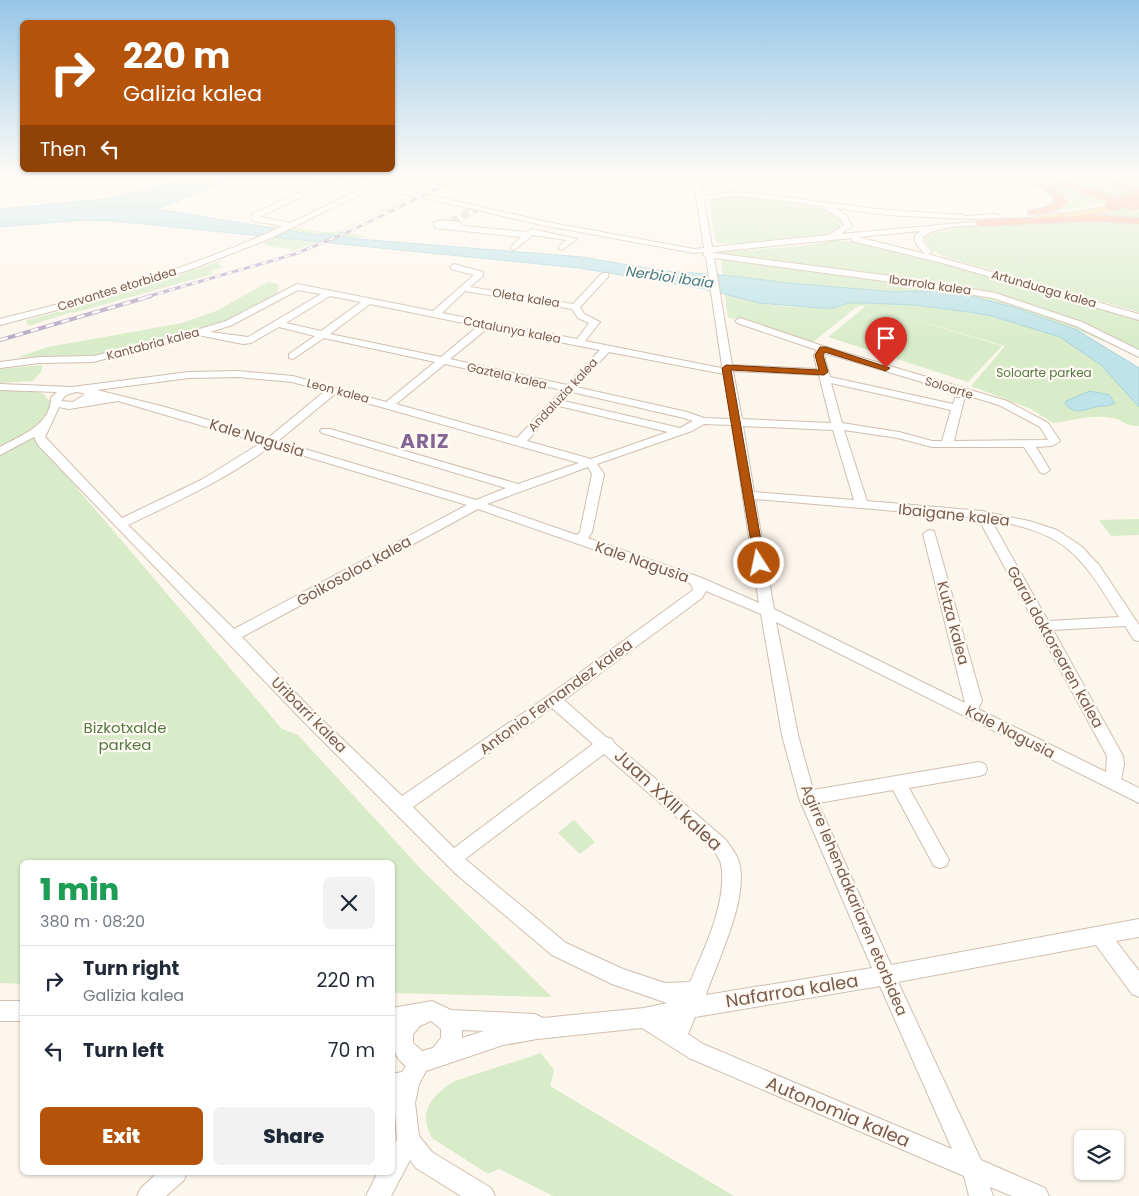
<!DOCTYPE html>
<meta charset="utf-8">
<style>
:root{--surface:#fff;--page:#f2f2f3;--text:#1f2937;--muted:#747a83;--line:#e0e1e3;--accent:#b45309}
body{margin:0;font-family:Poppins,sans-serif;background:var(--page);color:var(--text);height:100vh;display:flex;flex-direction:column;font-size:19px;white-space:nowrap}
*{box-sizing:border-box;margin:0}
p{font-size:16px;color:var(--muted)}
.icon{flex:none;width:28px;height:28px;fill:none;stroke:currentColor;stroke-width:2;stroke-linecap:round;stroke-linejoin:round}
.map{position:relative;flex:1;overflow:hidden}
.panel{position:absolute;left:20px;top:860px;width:375px;height:315px;display:flex;flex-direction:column;background:var(--surface);border-radius:8px;box-shadow:0 1px 4px #0004}
.panel>*{flex:none}
.top-card{position:absolute;left:20px;top:20px;width:375px;height:152px;border-radius:8px;box-shadow:0 1px 4px #0004;background:#b45309;color:#fff;overflow:hidden}
.buttons{position:absolute;left:1074px;top:1130px;display:grid;gap:10px}
.buttons a{display:grid;place-items:center;width:50px;height:50px;border-radius:8px;background:var(--surface);box-shadow:0 1px 4px #0004;font-size:25px}
.pin{position:absolute;display:grid;place-items:center;width:42px;height:42px;color:#fff;margin:-51px -21px;border-radius:50% 50% 50% 0;rotate:-45deg;box-shadow:0 0 5px #0007}
.pin .icon{rotate:45deg}
.me{position:absolute;width:55px;margin:-28px;rotate:350deg;stroke-linejoin:round;filter:drop-shadow(0 0 4px #0008)}
.turn{display:flex;align-items:center;gap:18px;height:105px;padding:0 20px;font-size:22px}
.turn .icon{width:65px;height:65px;stroke-width:2.5}
.turn b{display:block;font-size:35px;line-height:42px}
.then{display:flex;align-items:center;height:48px;padding:0 20px;background:#0003;gap:10px;font-size:19px}
.round{display:grid;place-items:center;flex:none;width:52px;height:52px;border-radius:8px;background:var(--page)}
.overview{display:flex;align-items:center;justify-content:space-between;height:85px;padding:0 20px}
h1{font-size:30px;font-weight:800;line-height:38px;color:#1e9e55}
.primary-button{display:flex;gap:10px;margin-top:auto;padding:10px 20px}
.primary-button a{flex:1;height:58px;border-radius:8px;background:var(--accent);color:#fff;font-size:20px;font-weight:800;line-height:58px;text-align:center}
.primary-button a+a{background:var(--page);color:var(--text)}
ul{padding:0;list-style:none}
li{display:flex;align-items:center;gap:15px;height:70px;padding:0 20px;border-top:1px solid var(--line)}
li div{flex:1}
li b{display:block;font-size:19px}
li em{font-style:normal}
.map>svg:first-child{display:block}
.green{fill:#d8ecc9}
.water{fill:#bfe3e8;stroke:#a5d3da}
.lines{fill:none;stroke-linecap:round;stroke-linejoin:round}
.minor-tunnel{stroke:#dcd0c4;stroke-width:8;stroke-dasharray:8 4;stroke-linecap:butt}
.minor-casing{stroke:#d1beb0;stroke-width:2}
.major-casing{stroke:#dad1cd;stroke-width:2}
.highway-casing{stroke:#dad1cd;stroke-width:2}
.minor{fill:#fff;fill-rule:evenodd}
.major{fill:#fbd9a5;fill-rule:evenodd}
.highway{fill:#f7b7a3;fill-rule:evenodd}
.rail-far1-casing{stroke:#b9a8c9;stroke-width:3}
.rail-casing{stroke:#b9a8c9;stroke-width:4}
.rail-far1{stroke:#fffaf3;stroke-width:2;stroke-dasharray:6;stroke-linecap:butt}
.rail{stroke:#fffaf3;stroke-width:2.5;stroke-dasharray:8;stroke-linecap:butt}
.highway-bridge-casing{stroke:#dad1cd;stroke-width:13;stroke-linecap:butt}
.highway-bridge{stroke:#f7b7a3;stroke-width:12}
.route{fill:#b45309;stroke:#753606}
.labels{text-anchor:middle;stroke-width:4.5;stroke-linejoin:round;paint-order:stroke}
.far-street-label{font-size:12px;fill:#7a5c4d;stroke:#fffaf3}
.far-park-label{font-size:12px;fill:#537a41;stroke:#fffaf3}
.far-water-label{font-size:14px;font-style:italic;fill:#437c86;stroke:#fffaf3}
.street-label{font-size:15px;fill:#7a5c4d;stroke:#fffaf3}
.park-label{font-size:15px;fill:#537a41;stroke:#fffaf3}
.near-street-label{font-size:18px;fill:#7a5c4d;stroke:#fffaf3}
.district-label{font-size:20px;font-weight:bold;letter-spacing:1px;fill:#846695;stroke:#fffaf3}
</style>
<div class="map">
<svg width="1139" height="1196" viewBox="0 0 1139 1196">
<rect width="100%" height="100%" fill="#fdf6ec"/>
<g class="green">
<path d="M1031,177H1034L1109,202L1054,212L1064,207C1071,191 1041,182 1031,177Z"/>
<polygon points="1053,177 1092,177 1137,194 1119,200"/>
<polygon points="627,181 654,185 659,192 595,190 617,189"/>
<path d="M410,196L414,197L341,231L365,236L358,239L288,232L268,227C283,222 314,233 333,232C344,231 396,203 410,196Z"/>
<path d="M751,197L811,206L824,209L841,219C841,224 841,227 837,230C822,239 733,247 716,242L708,199L714,198Z"/>
<polygon points="1125,207 1139,212 1139,220 1066,217 1094,214"/>
<path d="M1097,221L1139,223V312L952,259C940,255 928,251 925,238C938,222 1070,222 1097,221Z"/>
<polygon points="274,238 317,242 292,251 288,251 291,249 272,247 263,243"/>
<polygon points="835,240 882,246 1139,317 1139,356 1077,330 1013,307 962,294 927,291 896,292 788,283 723,275 721,262 722,258 718,252 804,246"/>
<polygon points="220,261 221,262 217,263 223,268 210,271 213,274 73,313 72,312 29,326 25,321 139,289"/>
<polygon points="268,282 278,284 278,293 234,318 207,328 125,349 97,355 43,356 16,358 48,347 182,323 216,311"/>
<path d="M725,295C762,306 800,309 838,307C851,299 869,303 883,303C939,306 1008,314 1059,337C1091,351 1118,381 1139,407V426C1126,427 1124,420 1113,418C1092,414 1073,421 1053,423L1031,409L971,386L1005,346L869,306L1002,346L968,382L828,337L866,306H858L813,342L740,319L728,318Z"/>
<polygon points="42,365 42,371 33,381 0,383 0,369"/>
<polygon points="22,388 44,394 51,403 45,417 31,434 282,729 298,735 421,869 552,997 393,993 392,862 22,862 22,984 0,983 0,390"/>
<polygon points="1139,519 1139,535 1111,536 1099,520"/>
<polygon points="574,820 595,842 580,854 558,833"/>
<path d="M541,1053L554,1070L550,1086L734,1196H553L499,1169L488,1174L432,1138C417,1112 432,1095 455,1081Z"/>
</g>
<g class="water">
<polygon points="189,177 231,177 225,182 157,209 315,235 325,234 358,239 582,257 664,271 723,275 788,283 896,292 927,291 962,294 1013,307 1077,330 1139,368 1139,407 1101,365 1060,337 992,316 969,312 914,305 866,303 849,303 834,308 819,308 759,303 704,289 579,268 113,221 85,220 0,227 0,209 105,199 182,181"/>
<path d="M1090,391L1109,395L1115,403C1109,407 1103,405 1095,407C1084,410 1074,415 1065,404L1066,401Z"/>
</g>
<g class="lines">
<polyline class="minor-tunnel" points="451,222 478,208"/>
<g class="minor-casing">
<g id="minor">
<path d="M335,177C348,177 359,181 371,182C379,183 386,177 395,177L381,184L547,222L694,249L704,248L693,177H701L704,196L732,192L754,193L875,209L963,215L966,216L996,214L1000,216L999,218L970,219L966,218L963,219L888,215L835,208L846,215L852,226L841,234L983,221L984,223L980,225C961,227 937,225 922,238L925,244L932,252L928,254L1139,314V320L946,264L852,241V238L713,252V253L899,277L995,293L1082,322L1139,350V357L1076,326L993,298L899,283L714,258L732,365L817,369L814,355L817,350L737,323L735,321L740,318L826,347L1007,401L1048,423L1060,441L1052,446L1036,447L1050,470L1044,474L1040,472L1024,447H932L898,438L844,430L867,501L982,511L1029,521L1057,530L1081,546L1099,565L1139,625V641L1134,640L1125,626L1053,630L1123,756L1124,765L1121,779L1139,788V803L776,622L798,735L813,790L979,762L985,764L987,769L985,774L979,776L909,788L949,860L946,866L940,868L934,866L893,790L818,803L891,965L1139,919V937L1116,941L1139,971V997L1132,994L1096,945L898,982L981,1160L1045,1188L1049,1196H1012L990,1187L993,1196H969L964,1176L689,1058L642,1028L537,1039L503,1045L426,1071L419,1084L415,1103L419,1136L432,1152L491,1188L495,1196H461L416,1168L410,1160L391,1196H366L378,1172H392V1147L397,1139L392,1074L402,1072L406,1066C394,1058 389,1041 394,1028H392V1008L432,1001L451,1010L535,1014L543,1018L644,1008L667,1003L612,984L552,955L456,874L303,721L38,445L34,437L0,455V447C20,436 51,425 51,398L57,392L0,390V384L72,387L189,372L238,371L293,376L386,402L435,362L324,338L293,359L289,358V354L315,336L279,327L251,343L243,344L198,335L93,362L39,363L0,368V362L39,357L93,356L173,337L226,321L297,284L433,311L474,275L451,269L450,267L454,264L483,272V276L470,287L573,304L602,273H608V277L580,307L584,314L600,322L585,341L721,368L722,366L706,257L703,255L705,252L694,253L547,226L375,187L271,238L192,269L99,299L0,325V319C97,295 193,268 283,226L252,221V214ZM341,179L368,185L291,223L259,217ZM732,196L779,200L826,207V210L841,219L844,225L829,235L712,247L704,200ZM920,231L914,237L917,245L925,254L858,237ZM298,290L321,294L248,337L210,332L232,325ZM465,291L572,309L578,318L589,323L577,339L442,313ZM330,296L361,302L321,331L286,323ZM370,304L478,326L441,357L330,334ZM488,328L600,350L567,385L450,359ZM609,352L724,374L731,419L704,418L687,412L576,387ZM825,353L999,405L1040,427L1048,440L954,441L964,400L963,398H955L953,404L830,377L824,355ZM445,364L562,390L517,438L396,404ZM733,371L819,375L831,423L742,419ZM238,377L292,382L325,391L268,438L165,407L97,390L189,378ZM831,383L951,410L942,441H932L899,432L842,423ZM76,392L83,393L84,395L73,402L61,401L66,395ZM572,392L684,418L693,421L680,428L564,401ZM335,394L579,463L518,484L330,429H322L320,431L322,433L506,488L476,500L278,441ZM118,401L261,443L201,480L122,518L45,437L59,407L69,409ZM559,406L668,432L591,459L527,441ZM704,424L732,425L759,603L702,578L588,538L592,532L604,474L597,464L692,431ZM743,426L833,430L854,500L754,492ZM271,446L467,505L234,629L128,525C178,501 227,479 271,446ZM588,467L592,474L580,532L577,535L487,504ZM755,499L978,518L1107,756L1106,772L978,709L982,701L934,531L929,530L923,534L965,703L774,609ZM478,509L684,581L691,584L693,590L548,696L402,796L315,713L242,637ZM991,520C1067,533 1081,555 1119,617L1048,621ZM706,591L761,614L782,735L799,798L872,968L706,995C717,961 751,895 738,859C735,852 730,846 726,840L614,743L612,739L606,737L564,700L702,598ZM552,708L593,744L454,848L413,807ZM604,754L714,850C716,855 720,859 721,864C728,900 704,950 690,982L665,983L623,969L566,943L465,859ZM880,986L952,1149L703,1044L688,1034L695,1017ZM431,1021L441,1029V1038L433,1048L422,1051L413,1043V1034L420,1026ZM462,1030L484,1031L462,1038Z"/>
<polygon points="441,220 460,222 462,226 526,232 532,229 577,239 562,250 558,248 566,240 533,235 514,250 510,248 521,237 435,228 434,222"/>
<rect x="0" y="1001" width="22" height="20"/>
<polygon points="158,1172 187,1172 184,1180 166,1196 137,1196 141,1188"/>
</g>
</g>
<g class="major-casing">
<polygon id="major" points="1115,204 1120,207 1118,209 1083,217 1036,222 1031,219 1036,216 1083,211"/>
</g>
<g class="highway-casing">
<g id="highway">
<path d="M1021,177C1040,177 1060,184 1067,203L1053,212L1029,215L1027,213L1029,211L1046,207L1056,202L1049,192Z"/>
<polygon points="1041,177 1056,177 1139,205 1139,209 1131,209 1042,179"/>
<polygon points="1094,177 1109,177 1139,188 1139,195"/>
<polygon points="1095,215 1139,218 1139,224 1095,221 980,226 974,223 980,220"/>
</g>
</g>
<use href="#minor" class="minor"/>
<use href="#major" class="major"/>
<use href="#highway" class="highway"/>
<g class="rail-far1-casing">
<polyline id="rail-far1" points="146,297 295,254 346,233 461,177"/>
</g>
<g class="rail-casing">
<polyline id="rail" points="0,340 151,296"/>
</g>
<use href="#rail-far1" class="rail-far1"/>
<use href="#rail" class="rail"/>
<g class="highway-bridge-casing">
<polyline id="highway-bridge" points="1111,205 1139,197"/>
</g>
<use href="#highway-bridge" class="highway-bridge"/>
</g>
<linearGradient id="sky" x2="0" y2="1"><stop stop-color="#97c7e8"/><stop offset="0.51" stop-color="#fefbf6"/><stop offset="1" stop-color="#fefbf6" stop-opacity="0"/></linearGradient>
<rect width="1139" height="344" fill="url(#sky)"/>
<polygon class="route" points="820,347 826,347 890,368 886,371 825,352 823,355 828,372 824,375 731,370 765,563 759,567 755,566 722,368 726,365 819,370 815,355"/>
<g class="labels">
<g class="far-street-label">
<text transform="translate(930 285) rotate(8)" y="4">Ibarrola kalea</text>
<text transform="translate(117 289) rotate(-17)" y="4">Cervantes etorbidea</text>
<text transform="translate(1044 289) rotate(16)" y="4">Artunduaga kalea</text>
<text transform="translate(526 298) rotate(9)" y="4">Oleta kalea</text>
<text transform="translate(512 330) rotate(11)" y="4">Catalunya kalea</text>
<text transform="translate(153 344) rotate(-15)" y="4">Kantabria kalea</text>
<text transform="translate(507 376) rotate(13)" y="4">Gaztela kalea</text>
<text transform="translate(949 388) rotate(17)" y="4">Soloarte</text>
<text transform="translate(338 391) rotate(15)" y="4">Leon kalea</text>
<text transform="translate(563 395) rotate(-47)" y="4">Andaluzia kalea</text>
</g>
<g class="far-park-label">
<text x="1044" y="377">Soloarte parkea</text>
</g>
<g class="far-water-label">
<text transform="translate(670 277) rotate(8)" y="5">Nerbioi ibaia</text>
</g>
<g class="street-label">
<text transform="translate(257 438) rotate(17)" y="5">Kale Nagusia</text>
<text transform="translate(954 515) rotate(6)" y="5">Ibaigane kalea</text>
<text transform="translate(642 562) rotate(19)" y="5">Kale Nagusia</text>
<text transform="translate(354 571) rotate(-29)" y="5">Goikosoloa kalea</text>
<text transform="translate(953 623) rotate(75)" y="5">Kutza kalea</text>
<text transform="translate(1055 647) rotate(61)" y="5">Garai doktorearen kalea</text>
<text transform="translate(556 697) rotate(-36)" y="5">Antonio Fernandez kalea</text>
<text transform="translate(309 715) rotate(45)" y="5">Uribarri kalea</text>
<text transform="translate(1010 732) rotate(27)" y="5">Kale Nagusia</text>
<text transform="translate(854 900) rotate(67)" y="5">Agirre lehendakariaren etorbidea</text>
</g>
<g class="park-label">
<text x="125" y="733">Bizkotxalde<tspan x="125" dy="17">parkea</tspan></text>
</g>
<g class="near-street-label">
<text transform="translate(668 800) rotate(43)" y="6">Juan XXIII kalea</text>
<text transform="translate(792 991) rotate(-9)" y="6">Nafarroa kalea</text>
<text transform="translate(838 1112) rotate(23)" y="6">Autonomia kalea</text>
</g>
<g class="district-label">
<text x="425" y="448">ARIZ</text>
</g>
</g>
</svg>
<div class="buttons">
<a><svg class="icon" aria-label="layers" viewBox="0 0 24 24"><path d="M12 4l9 5-9 5-9-5zM3 14l9 5 9-5"/></svg></a>
</div>
<div class="pin" style="left:886px;top:368px;background:#d93025"><svg class="icon" aria-label="arrive" viewBox="0 0 24 24"><path d="M6 21V4h12l-3 4 3 4H6"/></svg></div>
<svg class="me" style="left:759px;top:563px" viewBox="-20 -20 40 40"><circle r="17" fill="#b45309" stroke="#fff" stroke-width="3"/><path d="M0-11L8 9 0 5-8 9z" fill="#fff"/></svg>
<div class="top-card">
<div class="turn"><svg class="icon" aria-label="right" viewBox="0 0 24 24"><path d="M7 20v-9h11M14 6l5 5-5 5"/></svg><div><b>220 m</b>Galizia kalea</div></div>
<div class="then">Then<svg class="icon" aria-label="left" viewBox="0 0 24 24"><path d="M17 20v-9H6M10 6l-5 5 5 5"/></svg></div>
</div>
<section class="panel">
<div class="overview"><div><h1>1 min</h1><p>380 m · 08:20</p></div><a class="round"><svg class="icon" aria-label="close" viewBox="0 0 24 24"><path d="M6 6l12 12M18 6L6 18"/></svg></a></div>
<ul>
<li><svg class="icon" aria-label="right" viewBox="0 0 24 24"><path d="M7 20v-9h11M14 6l5 5-5 5"/></svg><div><b>Turn right</b><p>Galizia kalea</p></div><em>220 m</em></li>
<li><svg class="icon" aria-label="left" viewBox="0 0 24 24"><path d="M17 20v-9H6M10 6l-5 5 5 5"/></svg><div><b>Turn left</b></div><em>70 m</em></li>
</ul>
<div class="primary-button"><a>Exit</a><a>Share</a></div>
</section>
</div>
